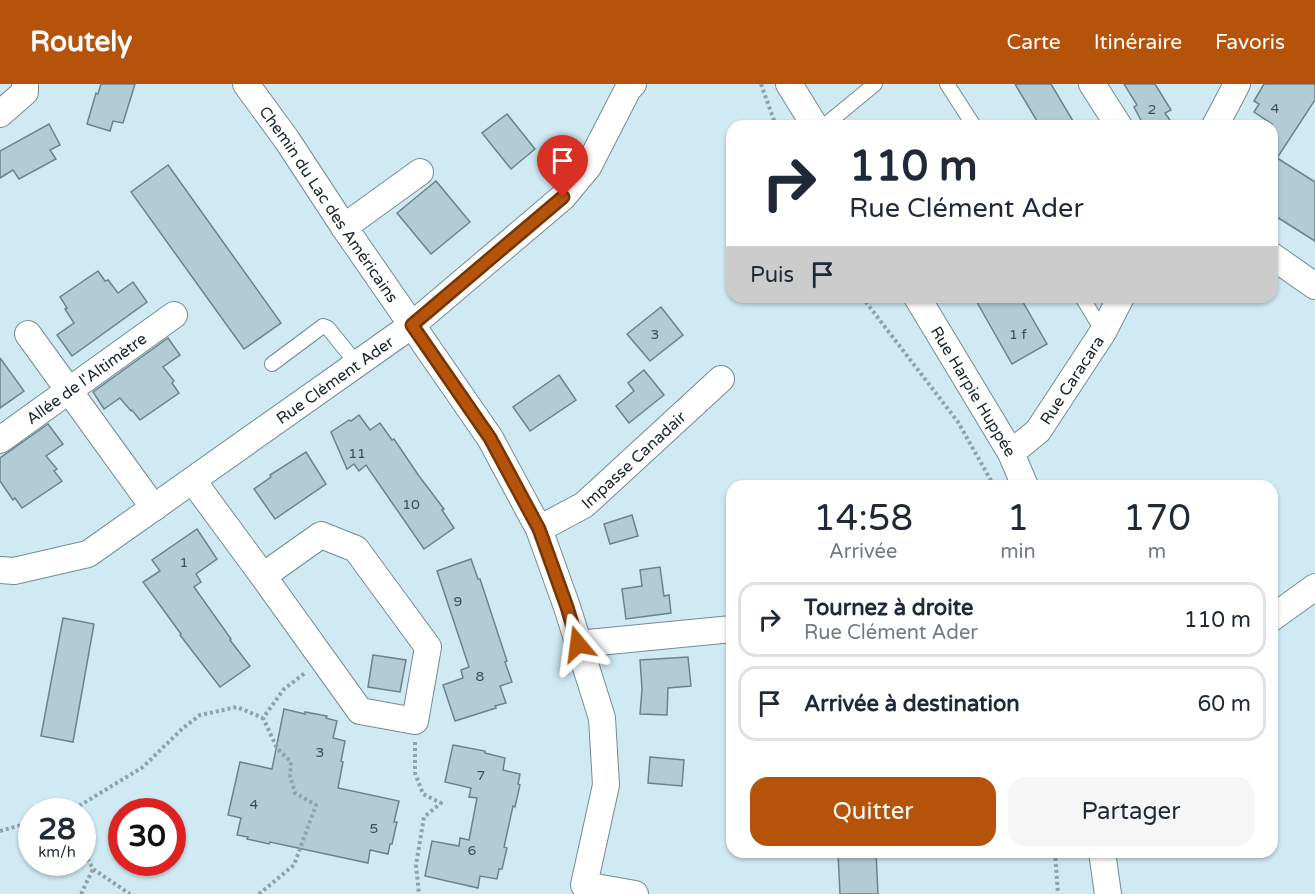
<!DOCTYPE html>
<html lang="fr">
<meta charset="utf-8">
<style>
:root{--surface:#fff;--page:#f6f6f7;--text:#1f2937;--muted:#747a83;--line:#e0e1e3;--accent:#b45309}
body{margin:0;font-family:"Varela Round",sans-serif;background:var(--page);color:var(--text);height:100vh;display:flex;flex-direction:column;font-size:22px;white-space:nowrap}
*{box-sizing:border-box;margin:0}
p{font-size:20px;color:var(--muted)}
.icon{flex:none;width:33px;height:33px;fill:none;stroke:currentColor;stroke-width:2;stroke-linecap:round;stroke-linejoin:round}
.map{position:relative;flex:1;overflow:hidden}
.panel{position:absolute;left:726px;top:396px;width:552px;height:378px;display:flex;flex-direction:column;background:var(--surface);border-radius:18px;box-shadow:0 2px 4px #0004}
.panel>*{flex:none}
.top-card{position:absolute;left:726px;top:36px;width:552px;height:183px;border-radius:18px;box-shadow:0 2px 4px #0004;background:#fff;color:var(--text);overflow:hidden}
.speed{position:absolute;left:18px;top:714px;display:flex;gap:12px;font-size:30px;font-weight:700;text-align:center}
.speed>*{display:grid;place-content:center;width:78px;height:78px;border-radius:50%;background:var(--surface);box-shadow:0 2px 4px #0004;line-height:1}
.speed small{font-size:15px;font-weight:400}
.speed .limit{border:9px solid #d22;background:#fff;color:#111}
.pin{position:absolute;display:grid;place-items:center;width:51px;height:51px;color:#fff;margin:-62px -26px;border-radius:50% 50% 50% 0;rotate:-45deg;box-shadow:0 0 6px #0007}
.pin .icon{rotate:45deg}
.me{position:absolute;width:66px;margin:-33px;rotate:344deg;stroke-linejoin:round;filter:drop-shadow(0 0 4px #0008)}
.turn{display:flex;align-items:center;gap:21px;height:126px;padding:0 24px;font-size:27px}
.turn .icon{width:78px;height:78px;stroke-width:2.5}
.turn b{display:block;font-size:42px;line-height:51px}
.then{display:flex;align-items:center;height:57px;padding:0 24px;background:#0003;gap:12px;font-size:22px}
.eta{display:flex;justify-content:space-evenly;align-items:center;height:102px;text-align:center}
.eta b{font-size:36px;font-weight:600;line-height:42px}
.primary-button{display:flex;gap:12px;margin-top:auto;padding:12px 24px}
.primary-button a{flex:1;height:69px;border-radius:18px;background:var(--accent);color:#fff;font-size:24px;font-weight:600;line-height:69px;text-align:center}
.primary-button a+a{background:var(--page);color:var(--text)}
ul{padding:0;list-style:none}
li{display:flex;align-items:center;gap:18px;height:75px;margin:0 12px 9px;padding:0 12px;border:3px solid var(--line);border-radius:18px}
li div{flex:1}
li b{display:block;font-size:22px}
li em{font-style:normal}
header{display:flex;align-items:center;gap:36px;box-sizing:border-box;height:84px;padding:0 30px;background:var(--accent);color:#fff}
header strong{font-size:28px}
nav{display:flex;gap:33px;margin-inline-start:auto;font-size:21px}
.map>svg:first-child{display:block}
.building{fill:#b2ccd5;stroke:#6b848c;stroke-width:1.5}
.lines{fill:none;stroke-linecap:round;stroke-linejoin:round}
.lane-casing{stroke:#748c95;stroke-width:16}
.street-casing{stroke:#748c95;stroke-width:28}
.path{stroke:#8da2a9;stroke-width:4;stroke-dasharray:3 3;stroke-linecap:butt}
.lane{stroke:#fff;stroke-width:14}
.street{stroke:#fff;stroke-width:26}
.route-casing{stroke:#753606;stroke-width:15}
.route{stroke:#b45309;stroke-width:10}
.labels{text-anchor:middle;stroke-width:5;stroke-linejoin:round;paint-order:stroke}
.number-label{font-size:14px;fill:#404e53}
.street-label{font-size:16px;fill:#1a2428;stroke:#fff}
</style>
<header>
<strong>Routely</strong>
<nav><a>Carte</a><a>Itinéraire</a><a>Favoris</a></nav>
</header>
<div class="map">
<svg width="1315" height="810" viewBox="0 0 1315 810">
<rect width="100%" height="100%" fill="#cfeaf3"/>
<g class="building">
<polygon points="101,0 135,0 123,39 113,37 110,47 87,40 96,9 98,10"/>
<polygon points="1015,0 1051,0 1076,42 1040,42"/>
<polygon points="1124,0 1155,0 1171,26 1165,29 1174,42 1144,42 1134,23 1137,21"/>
<polygon points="1264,0 1315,0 1315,16 1277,74 1315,98 1315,157 1272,130 1272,40 1254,28 1259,20 1254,17"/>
<polygon points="507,30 535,65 511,85 482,49"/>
<polygon points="49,40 60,61 50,66 56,75 19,95 13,86 0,94 0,67"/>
<polygon points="168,81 281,239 244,265 131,108"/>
<polygon points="436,97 470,138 431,170 397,129"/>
<polygon points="98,187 105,197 108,196 118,209 133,198 147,218 72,272 57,251 74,239 65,225 67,224 60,213"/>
<polygon points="974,213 1020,213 1047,260 1012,280"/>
<polygon points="661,223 683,251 650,277 627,250"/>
<polygon points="168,254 180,271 163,283 174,297 172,299 179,309 140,336 132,326 131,327 120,314 104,325 93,308"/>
<polygon points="0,274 24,307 0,324"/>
<polygon points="644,286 664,311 629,339 616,322 634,307 628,299"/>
<polygon points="559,291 576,316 530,347 513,323"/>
<polygon points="359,331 370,346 380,339 392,356 394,355 419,392 444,425 442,426 454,444 424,465 366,381 359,387 354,380 347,385 331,348 349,336 351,337"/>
<polygon points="48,340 63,360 46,372 57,385 54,387 62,397 22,424 15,414 13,416 0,397 0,374"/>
<polygon points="306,368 326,400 275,435 254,405 271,393 270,391"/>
<polygon points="632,431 638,452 610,460 604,440"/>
<polygon points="197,445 217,475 196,490 201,498 194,503 231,555 230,556 250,582 220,603 180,551 181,550 143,498 160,487 152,476"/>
<polygon points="471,475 478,495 480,495 507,577 505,578 512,598 500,602 506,619 495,622 496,624 455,637 443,601 463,594 461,586 469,583 437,487"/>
<polygon points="660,483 664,512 669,511 671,529 626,535 622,505 642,502 640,486"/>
<polygon points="63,534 94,540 73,658 41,652"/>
<polygon points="373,571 406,576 400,608 368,603"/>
<polygon points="688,573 691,602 668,604 667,631 640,630 642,605 640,576"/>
<polygon points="284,625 305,630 305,628 327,632 326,634 337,637 333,654 345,657 341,677 343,678 338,704 399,717 394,738 397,738 392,760 390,760 388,770 370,766 368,779 270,758 269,760 247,755 248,753 237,751 241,734 228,731 240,678 272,685"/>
<polygon points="453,661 485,667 485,669 505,674 503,686 520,690 518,700 520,701 515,723 513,722 504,763 507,764 502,785 499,785 497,795 480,792 478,804 425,792 432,757 459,762 460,754 469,756 477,714 469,713 471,704 445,698"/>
<polygon points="650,673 684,676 682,702 648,699"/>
<polygon points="876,768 878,810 840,810 838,769"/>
</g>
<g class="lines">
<g class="lane-casing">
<g id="lane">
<polyline points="947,0 974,42"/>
<polyline points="824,42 875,0"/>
<polyline points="1082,213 1103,248"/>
<polyline points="272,280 323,242 328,244 357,280"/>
</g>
</g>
<g class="street-casing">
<g id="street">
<path id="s1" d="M246,0L287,56L344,143L490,354L539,445L567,523L602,634L606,701L584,801L635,810"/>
<polyline points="789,0 815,42"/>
<polyline points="1092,0 1119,42"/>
<polyline points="0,30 25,8 25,0"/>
<polyline points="1215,42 1237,0"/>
<polyline points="344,143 420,88"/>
<polyline points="1272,172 1315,202"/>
<path id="s2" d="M917,213L1011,369L1025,402"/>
<polyline points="28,250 154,424"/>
<path id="s3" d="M0,356L174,231"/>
<path id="s4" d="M1011,369L1038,347L1103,248L1121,213"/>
<polyline points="193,397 263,492 360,627 415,637 428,563 356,465 321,451 263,492"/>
<path id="s5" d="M539,445L584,421L721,295"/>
<path id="s6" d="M0,486L14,487L88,470L412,241L563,113L588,83L628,5L633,0"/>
<polyline points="1272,534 1315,503"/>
<polyline points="578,560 732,545"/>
<polyline points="1102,768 1108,810"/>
</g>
</g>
<g class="path">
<polyline points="761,0 776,42"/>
<polyline points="862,213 958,338 994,402"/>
<polyline points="415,658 415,689 423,710 441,719 424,733 416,781 419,810"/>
<polyline points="69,728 143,683 182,645 200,631 237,623 263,634 284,605 305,589"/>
<polyline points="0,747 32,738"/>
<polyline points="82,764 93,785 130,810"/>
<polyline points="1055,768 1058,810"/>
<polyline points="81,810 93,785"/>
<polyline points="259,810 294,781 316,721 295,709 290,692 291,678 277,664 263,634"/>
</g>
<use href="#lane" class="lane"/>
<use href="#street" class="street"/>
</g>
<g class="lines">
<g class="route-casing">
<polyline id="route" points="563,113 412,241 490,354 539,445 567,523 578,560"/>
</g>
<use href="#route" class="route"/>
</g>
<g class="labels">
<g class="number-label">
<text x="1275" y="29">4</text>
<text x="1152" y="30">2</text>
<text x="655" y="255">3</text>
<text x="1018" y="255">1 f</text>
<text x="357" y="374">11</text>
<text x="411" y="425">10</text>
<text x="184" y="483">1</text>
<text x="458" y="522">9</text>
<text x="480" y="597">8</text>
<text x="320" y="673">3</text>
<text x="481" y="696">7</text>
<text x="254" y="725">4</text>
<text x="374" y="749">5</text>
<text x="472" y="771">6</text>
</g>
<g class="street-label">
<text dy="6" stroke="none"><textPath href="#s1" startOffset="146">Chemin du Lac des Américains</textPath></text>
<text dy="6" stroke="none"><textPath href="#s3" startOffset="106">Allée de l'Altimètre</textPath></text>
<text dy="6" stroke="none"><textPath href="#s4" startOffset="96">Rue Caracara</textPath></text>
<text dy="6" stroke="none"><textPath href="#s6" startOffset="392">Rue Clément Ader</textPath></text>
<text dy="6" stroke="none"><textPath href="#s2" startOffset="110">Rue Harpie Huppée</textPath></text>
<text dy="6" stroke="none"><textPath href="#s5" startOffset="118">Impasse Canadair</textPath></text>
</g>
</g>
</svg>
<div class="speed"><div>28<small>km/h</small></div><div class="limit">30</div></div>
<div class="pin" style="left:563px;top:113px;background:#d93025"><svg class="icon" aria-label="arrive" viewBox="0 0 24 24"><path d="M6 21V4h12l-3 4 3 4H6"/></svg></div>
<svg class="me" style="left:578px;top:560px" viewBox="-20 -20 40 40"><path d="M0-17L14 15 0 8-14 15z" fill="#b45309" stroke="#fff" stroke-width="4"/></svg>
<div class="top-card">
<div class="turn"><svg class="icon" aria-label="right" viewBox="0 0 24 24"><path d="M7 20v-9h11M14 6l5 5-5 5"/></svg><div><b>110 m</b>Rue Clément Ader</div></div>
<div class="then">Puis<svg class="icon" aria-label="arrive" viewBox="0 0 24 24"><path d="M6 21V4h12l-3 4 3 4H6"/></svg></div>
</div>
<section class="panel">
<div class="eta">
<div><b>14:58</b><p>Arrivée</p></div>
<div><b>1</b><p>min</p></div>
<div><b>170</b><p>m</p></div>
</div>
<ul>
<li><svg class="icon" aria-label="right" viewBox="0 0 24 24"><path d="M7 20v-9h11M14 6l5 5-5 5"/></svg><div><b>Tournez à droite</b><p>Rue Clément Ader</p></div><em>110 m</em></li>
<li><svg class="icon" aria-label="arrive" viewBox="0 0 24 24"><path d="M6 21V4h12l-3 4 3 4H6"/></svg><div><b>Arrivée à destination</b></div><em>60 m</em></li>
</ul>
<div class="primary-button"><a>Quitter</a><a>Partager</a></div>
</section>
</div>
